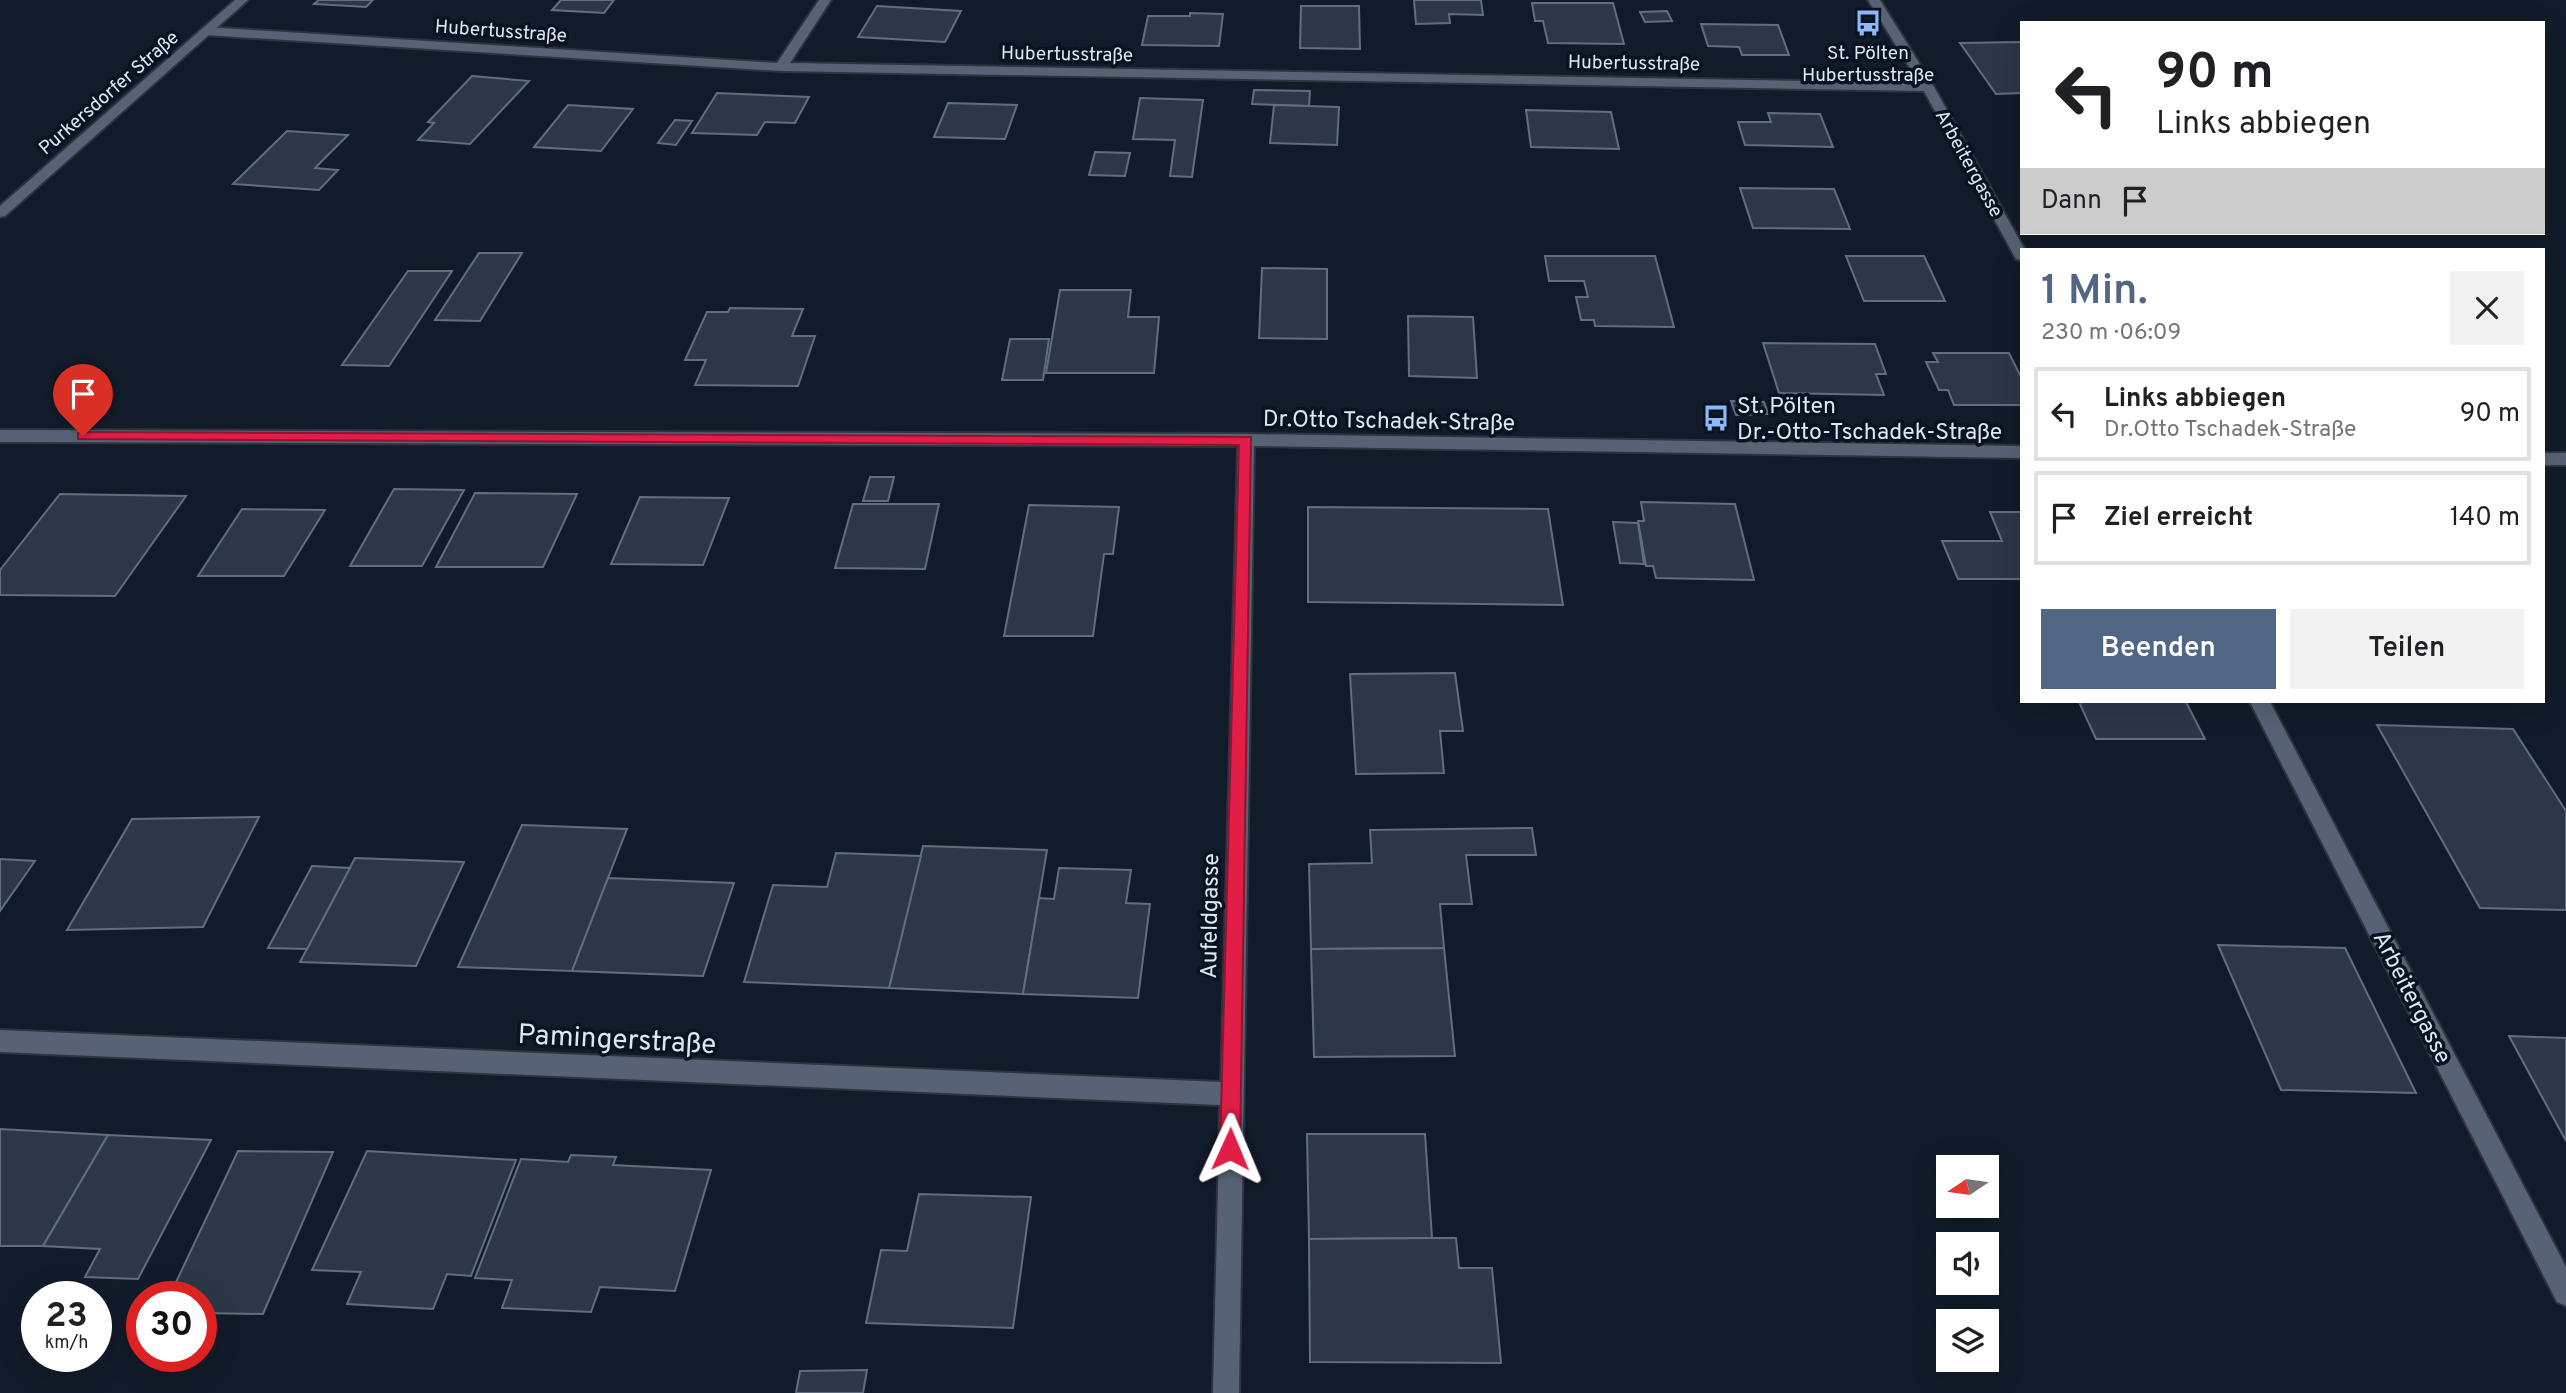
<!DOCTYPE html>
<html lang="de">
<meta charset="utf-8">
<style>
:root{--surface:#fff;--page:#f2f2f2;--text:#202124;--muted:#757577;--line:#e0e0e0;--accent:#516585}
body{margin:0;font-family:Overpass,sans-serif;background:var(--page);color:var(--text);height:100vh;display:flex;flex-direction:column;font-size:26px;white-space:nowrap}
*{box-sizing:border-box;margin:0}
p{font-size:23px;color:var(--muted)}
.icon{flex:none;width:38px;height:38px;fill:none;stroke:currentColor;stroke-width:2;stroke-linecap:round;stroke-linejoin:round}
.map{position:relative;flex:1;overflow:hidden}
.side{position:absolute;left:2020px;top:248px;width:525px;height:455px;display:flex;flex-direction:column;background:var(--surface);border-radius:0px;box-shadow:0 7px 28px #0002}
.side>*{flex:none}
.banner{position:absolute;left:2020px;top:21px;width:525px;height:214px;border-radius:0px;box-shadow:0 7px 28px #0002;background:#fff;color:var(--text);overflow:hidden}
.needle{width:46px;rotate:257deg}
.tools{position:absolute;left:1936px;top:1155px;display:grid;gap:14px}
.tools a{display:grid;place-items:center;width:63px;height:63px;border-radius:0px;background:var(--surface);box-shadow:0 7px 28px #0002;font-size:35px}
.speed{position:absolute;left:21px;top:1281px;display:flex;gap:14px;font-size:35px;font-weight:700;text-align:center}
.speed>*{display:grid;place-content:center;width:91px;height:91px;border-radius:50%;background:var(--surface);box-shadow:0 7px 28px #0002;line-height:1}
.speed small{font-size:18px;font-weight:400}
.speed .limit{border:10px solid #d22;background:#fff;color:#111}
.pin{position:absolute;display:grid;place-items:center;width:60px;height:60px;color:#fff;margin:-72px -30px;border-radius:50% 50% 50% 0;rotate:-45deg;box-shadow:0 0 7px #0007}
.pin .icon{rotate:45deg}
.me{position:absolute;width:77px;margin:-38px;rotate:1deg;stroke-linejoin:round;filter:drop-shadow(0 0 5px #0008)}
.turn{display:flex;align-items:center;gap:24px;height:147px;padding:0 21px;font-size:32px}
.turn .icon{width:91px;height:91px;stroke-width:2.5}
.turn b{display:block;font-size:49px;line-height:60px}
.then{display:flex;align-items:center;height:66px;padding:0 21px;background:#0003;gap:14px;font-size:26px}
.round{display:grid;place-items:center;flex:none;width:74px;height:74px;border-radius:0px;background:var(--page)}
.head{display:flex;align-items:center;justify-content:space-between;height:119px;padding:0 21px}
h1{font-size:42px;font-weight:600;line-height:52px;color:var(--accent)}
.action{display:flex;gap:14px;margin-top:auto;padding:14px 21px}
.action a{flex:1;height:80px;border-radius:0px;background:var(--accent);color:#fff;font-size:28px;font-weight:600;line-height:80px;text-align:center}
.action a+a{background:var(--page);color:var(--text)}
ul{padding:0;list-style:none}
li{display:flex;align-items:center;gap:21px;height:94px;margin:0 14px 10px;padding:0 7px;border:4px solid var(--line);border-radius:0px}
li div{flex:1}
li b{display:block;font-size:26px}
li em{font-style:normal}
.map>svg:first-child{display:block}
.building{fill:#2d3747;stroke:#626e7f;stroke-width:2}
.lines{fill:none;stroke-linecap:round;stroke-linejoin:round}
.minor-casing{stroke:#2e333e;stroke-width:4}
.secondary-casing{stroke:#2e333e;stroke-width:4}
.minor{fill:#576374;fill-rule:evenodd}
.secondary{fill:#576374;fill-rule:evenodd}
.route{fill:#e11d48;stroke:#92132f;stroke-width:2}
.labels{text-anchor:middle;stroke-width:7;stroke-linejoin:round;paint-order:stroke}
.far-street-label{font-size:19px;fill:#dfe6f0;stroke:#091220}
.far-poi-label{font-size:19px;fill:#dfe6f0;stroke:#091220}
.poi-label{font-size:23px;fill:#dfe6f0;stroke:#091220;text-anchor:start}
.street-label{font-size:23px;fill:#dfe6f0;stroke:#091220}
.near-street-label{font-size:28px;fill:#dfe6f0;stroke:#091220}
</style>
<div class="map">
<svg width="2566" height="1393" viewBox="0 0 2566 1393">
<rect width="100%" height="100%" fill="#121b29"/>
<g class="building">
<polygon points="319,0 373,0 366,7 314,4"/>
<polygon points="561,0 614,0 604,13 552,10"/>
<polygon points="1414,0 1481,0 1483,15 1449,14 1450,23 1416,24"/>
<polygon points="1532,3 1613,3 1624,44 1548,43 1543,21 1535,21"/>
<polygon points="877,6 961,11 945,42 858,37"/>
<polygon points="1301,6 1359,6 1360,49 1300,48"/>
<polygon points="1667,11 1672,21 1645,22 1640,12"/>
<polygon points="1190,13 1223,14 1219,46 1142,45 1148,16 1190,16"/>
<polygon points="1701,24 1778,25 1789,55 1742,55 1739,47 1708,46"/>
<polygon points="2021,42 2021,93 1996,94 1960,43"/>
<polygon points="472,76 529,81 470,144 418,140 434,123 428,122"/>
<polygon points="1254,90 1310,91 1309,106 1252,104"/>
<polygon points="717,93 809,97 795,123 765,122 757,135 692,133"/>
<polygon points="1140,98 1203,100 1192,177 1170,176 1175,140 1133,139"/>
<polygon points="948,103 1017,105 1005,139 934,137"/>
<polygon points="568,105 633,109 601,151 534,147"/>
<polygon points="1274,105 1339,107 1337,145 1270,143"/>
<polygon points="1526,110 1611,112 1619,149 1531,147"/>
<polygon points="1768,113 1820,114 1833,147 1745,145 1738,122 1771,122"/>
<polygon points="675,120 692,121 676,145 658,143"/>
<polygon points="287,131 348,135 315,168 338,170 319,190 233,184"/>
<polygon points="1095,152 1130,153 1125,176 1089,175"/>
<polygon points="1740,188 1834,189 1850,229 1753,228"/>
<polygon points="479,253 522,253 480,321 435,320"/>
<polygon points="1545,256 1655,256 1674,327 1595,326 1594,320 1581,320 1576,297 1588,297 1584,281 1549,281"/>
<polygon points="1846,256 1924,256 1945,301 1864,301"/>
<polygon points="1262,268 1327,269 1327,339 1259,338"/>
<polygon points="408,271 452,271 389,366 342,365"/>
<polygon points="1060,290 1131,290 1128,317 1159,317 1154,373 1046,373"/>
<polygon points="730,308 803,309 792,336 815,336 798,386 695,385 706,360 685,360 707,312 728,312"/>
<polygon points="1408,316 1473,317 1477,378 1409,376"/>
<polygon points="1010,339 1049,339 1043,380 1002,380"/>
<polygon points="1763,343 1875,344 1886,374 1876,374 1884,395 1779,393"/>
<polygon points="1933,353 2009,353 2021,377 2021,405 1954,405 1948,390 1939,390 1926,362 1938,362"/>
<polygon points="1731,401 1764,402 1768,414 1736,415"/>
<polygon points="870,477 894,477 888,501 863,501"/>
<polygon points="394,489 464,490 422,566 350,566"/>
<polygon points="475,493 577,494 543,567 436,567"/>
<polygon points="60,494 186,496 115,596 0,595 0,570"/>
<polygon points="640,497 729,498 703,565 611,564"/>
<polygon points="1641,502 1735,504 1754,580 1656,578 1653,566 1646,566 1638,521 1644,521"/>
<polygon points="853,504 939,504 925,569 835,568"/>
<polygon points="1029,505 1119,507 1113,554 1104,554 1093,636 1004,636"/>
<polygon points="1308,507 1548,509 1563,605 1308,602"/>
<polygon points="242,509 325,510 284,576 198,576"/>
<polygon points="1990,512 2021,512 2021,579 1958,579 1942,541 2002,541"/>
<polygon points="1613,522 1638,523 1644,564 1620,563"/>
<polygon points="1455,673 1463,731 1440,731 1444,773 1356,774 1350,674"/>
<polygon points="2079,702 2186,702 2205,739 2096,739"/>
<polygon points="2377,725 2513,729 2566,811 2566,910 2480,908"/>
<polygon points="259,817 203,927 67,930 132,819"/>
<polygon points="522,825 627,829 572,971 458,967"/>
<polygon points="1532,828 1536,855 1466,855 1472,904 1440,904 1444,948 1311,949 1309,864 1372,863 1370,830"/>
<polygon points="923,846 1047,850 1023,994 889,988"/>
<polygon points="836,853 921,856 889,988 744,982 773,885 827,887"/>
<polygon points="355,858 464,862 416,966 300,962"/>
<polygon points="0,859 35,861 0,911"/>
<polygon points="312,866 350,868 307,949 268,948"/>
<polygon points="1059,868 1131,870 1126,903 1150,904 1138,998 1023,994 1039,898 1054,899"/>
<polygon points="608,878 734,883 703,976 572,971"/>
<polygon points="2218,945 2345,948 2416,1093 2281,1090"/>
<polygon points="1444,948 1455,1056 1314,1057 1311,949"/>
<polygon points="2509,1036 2566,1038 2566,1141"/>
<polygon points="0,1129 108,1135 43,1246 0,1246"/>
<polygon points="1307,1134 1425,1134 1432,1238 1309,1239"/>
<polygon points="108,1135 211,1140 138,1279 85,1277 100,1249 43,1246"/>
<polygon points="238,1151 333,1152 263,1314 201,1313 201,1297 169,1297"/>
<polygon points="367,1151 516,1160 471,1276 447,1274 433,1309 347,1304 361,1272 312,1270"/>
<polygon points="571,1155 616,1157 613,1165 711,1170 675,1291 600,1287 591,1312 502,1308 512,1280 475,1278 521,1159 568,1162"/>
<polygon points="919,1194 1031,1197 1013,1328 866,1323 881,1250 907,1251"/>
<polygon points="1432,1238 1456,1238 1459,1268 1492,1268 1501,1363 1310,1362 1309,1239"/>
<polygon points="867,1370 863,1393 796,1393 800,1371"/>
</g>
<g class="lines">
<g class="minor-casing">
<g id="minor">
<polygon points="819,0 831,0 790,63 1919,83 1868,0 1880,0 1934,87 2025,250 2021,250 2021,260 2016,259 1924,91 781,71 206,35 200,31 206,27 777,63"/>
<polygon points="0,430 1246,434 2021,446 2021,458 1254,446 1239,1393 1213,1393 1220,1105 0,1052 0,1030 1221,1082 1238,446 0,442"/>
<rect x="2543" y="453" width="23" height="12"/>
<polygon points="2250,702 2270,702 2566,1267 2566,1306 2557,1302"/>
</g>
</g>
<g class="secondary-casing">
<polygon id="secondary" points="235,0 248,0 5,216 0,217 0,206"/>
</g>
<use href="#minor" class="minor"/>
<use href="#secondary" class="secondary"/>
</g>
<polygon class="route" points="83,432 1251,437 1240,1149 1237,1156 1230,1159 1223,1156 1220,1149 1239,445 78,439 78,433"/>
<defs>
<g id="bus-bare" transform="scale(2.1)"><path d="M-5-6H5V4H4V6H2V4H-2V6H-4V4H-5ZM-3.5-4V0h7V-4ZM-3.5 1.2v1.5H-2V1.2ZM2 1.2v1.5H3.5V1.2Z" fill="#8db9fc" stroke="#091220" stroke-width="2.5" paint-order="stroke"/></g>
</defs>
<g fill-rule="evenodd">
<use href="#bus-bare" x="1868" y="23"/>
<use href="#bus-bare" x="1716" y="418"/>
</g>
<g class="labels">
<g class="far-street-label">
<text transform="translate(501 30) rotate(4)" y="7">Hubertusstraße</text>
<text transform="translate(1067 53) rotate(1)" y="7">Hubertusstraße</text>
<text transform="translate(1634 62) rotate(1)" y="7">Hubertusstraße</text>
<text transform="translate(108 92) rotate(-41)" y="7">Purkersdorfer Straße</text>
<text transform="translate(1970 163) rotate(61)" y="7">Arbeitergasse</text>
</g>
<g class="far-poi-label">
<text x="1868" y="59">St. Pölten<tspan x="1868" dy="22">Hubertusstraße</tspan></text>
</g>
<g class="poi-label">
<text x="1737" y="413">St. Pölten<tspan x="1737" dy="26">Dr.-Otto-Tschadek-Straße</tspan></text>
</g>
<g class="street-label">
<text transform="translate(1389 420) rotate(1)" y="8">Dr.Otto Tschadek-Straße</text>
<text transform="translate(1209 916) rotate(-89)" y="8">Aufeldgasse</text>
<text transform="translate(2413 997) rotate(63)" y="8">Arbeitergasse</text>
</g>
<g class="near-street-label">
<text transform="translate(617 1038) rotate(3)" y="10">Pamingerstraße</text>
</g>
</g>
</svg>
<div class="tools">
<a><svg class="needle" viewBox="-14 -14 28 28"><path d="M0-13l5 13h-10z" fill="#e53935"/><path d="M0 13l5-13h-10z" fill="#757577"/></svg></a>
<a><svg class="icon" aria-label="sound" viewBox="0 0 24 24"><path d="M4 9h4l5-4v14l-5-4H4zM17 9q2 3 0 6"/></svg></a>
<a><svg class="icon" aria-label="layers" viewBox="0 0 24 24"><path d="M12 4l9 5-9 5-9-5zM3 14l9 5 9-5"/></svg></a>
</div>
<div class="speed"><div>23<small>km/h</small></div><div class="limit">30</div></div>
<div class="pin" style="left:83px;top:436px;background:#d93025"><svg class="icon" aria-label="arrive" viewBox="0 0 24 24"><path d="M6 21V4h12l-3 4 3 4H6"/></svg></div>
<svg class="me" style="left:1230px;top:1149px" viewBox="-20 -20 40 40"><path d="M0-17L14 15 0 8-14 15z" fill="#e11d48" stroke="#fff" stroke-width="4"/></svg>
<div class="banner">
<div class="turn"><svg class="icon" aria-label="left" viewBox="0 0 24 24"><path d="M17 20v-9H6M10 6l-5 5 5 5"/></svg><div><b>90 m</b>Links abbiegen</div></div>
<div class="then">Dann<svg class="icon" aria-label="arrive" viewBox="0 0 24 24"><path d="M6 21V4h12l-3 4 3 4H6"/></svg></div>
</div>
<section class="side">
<div class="head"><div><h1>1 Min.</h1><p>230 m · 06:09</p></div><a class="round"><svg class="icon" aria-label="close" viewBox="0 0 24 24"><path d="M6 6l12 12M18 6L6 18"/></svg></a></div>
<ul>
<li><svg class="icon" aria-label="left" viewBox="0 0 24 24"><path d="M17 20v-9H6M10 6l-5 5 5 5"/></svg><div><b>Links abbiegen</b><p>Dr.Otto Tschadek-Straße</p></div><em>90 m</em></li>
<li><svg class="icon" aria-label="arrive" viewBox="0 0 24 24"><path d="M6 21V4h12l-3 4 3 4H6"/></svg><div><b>Ziel erreicht</b></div><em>140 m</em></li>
</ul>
<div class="action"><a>Beenden</a><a>Teilen</a></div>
</section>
</div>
